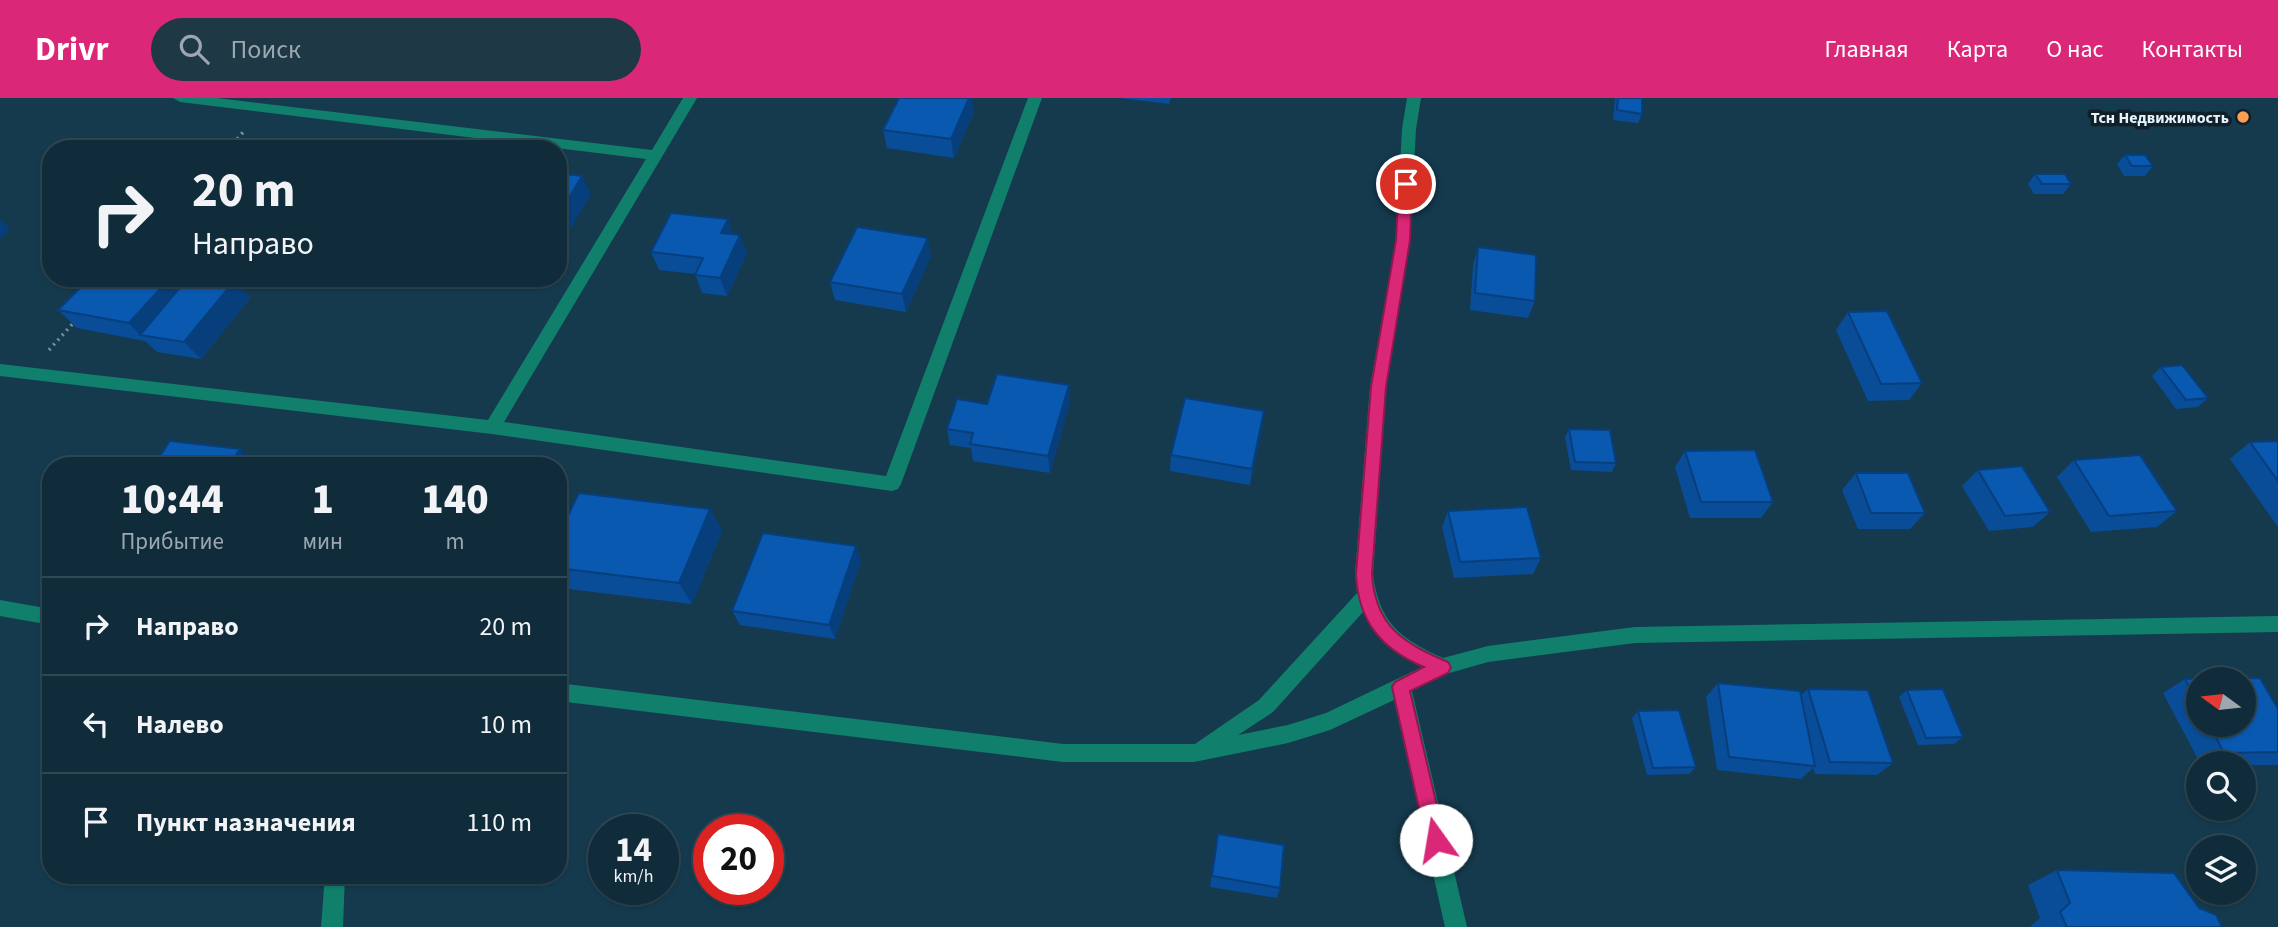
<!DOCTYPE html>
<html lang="ru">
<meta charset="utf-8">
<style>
:root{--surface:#102c3a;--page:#1e3845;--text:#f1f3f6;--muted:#9ca7af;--line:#304854;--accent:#db2777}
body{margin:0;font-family:"Source Sans 3",sans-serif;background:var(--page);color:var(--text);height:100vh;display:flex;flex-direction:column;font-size:26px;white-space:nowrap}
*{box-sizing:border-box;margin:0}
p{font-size:23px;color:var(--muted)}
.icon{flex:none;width:38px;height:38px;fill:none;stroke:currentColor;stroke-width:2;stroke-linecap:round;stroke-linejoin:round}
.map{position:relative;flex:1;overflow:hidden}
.details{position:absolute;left:42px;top:359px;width:525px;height:427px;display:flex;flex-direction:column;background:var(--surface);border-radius:28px;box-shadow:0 2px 5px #0004,0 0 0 2px var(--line)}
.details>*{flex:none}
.guide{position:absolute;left:42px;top:42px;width:525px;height:147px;border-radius:28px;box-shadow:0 2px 5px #0004,0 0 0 2px var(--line);background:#102c3a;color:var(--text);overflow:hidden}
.needle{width:46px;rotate:285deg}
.fabs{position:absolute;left:2186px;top:569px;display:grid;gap:14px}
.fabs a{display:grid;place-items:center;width:70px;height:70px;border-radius:50%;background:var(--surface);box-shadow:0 2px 5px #0004,0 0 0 2px var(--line);font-size:35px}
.speed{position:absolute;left:588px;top:716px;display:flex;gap:14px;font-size:35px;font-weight:700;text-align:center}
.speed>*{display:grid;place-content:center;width:91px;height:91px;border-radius:50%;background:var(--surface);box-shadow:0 2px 5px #0004,0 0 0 2px var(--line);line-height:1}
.speed small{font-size:18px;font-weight:400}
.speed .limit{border:10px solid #d22;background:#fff;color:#111}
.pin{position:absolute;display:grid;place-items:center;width:60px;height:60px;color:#fff;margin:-30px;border:4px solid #fff;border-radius:50%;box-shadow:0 2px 7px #0007}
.me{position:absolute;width:77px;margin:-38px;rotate:347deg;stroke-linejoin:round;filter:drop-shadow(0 0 5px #0008)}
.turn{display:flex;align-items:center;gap:24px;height:147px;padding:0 35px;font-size:32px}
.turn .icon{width:91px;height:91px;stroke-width:2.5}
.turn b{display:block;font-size:49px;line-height:60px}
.eta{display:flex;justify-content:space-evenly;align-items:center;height:119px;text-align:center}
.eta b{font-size:42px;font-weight:800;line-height:49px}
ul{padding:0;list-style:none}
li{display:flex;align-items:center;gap:21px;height:98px;padding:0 35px;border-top:2px solid var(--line)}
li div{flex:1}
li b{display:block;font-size:26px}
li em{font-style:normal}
header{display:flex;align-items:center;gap:42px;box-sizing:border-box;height:98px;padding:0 35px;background:var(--accent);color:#fff}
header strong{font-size:33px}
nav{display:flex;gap:38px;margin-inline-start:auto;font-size:24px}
.search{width:490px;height:63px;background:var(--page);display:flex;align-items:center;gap:18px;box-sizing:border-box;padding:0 24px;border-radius:38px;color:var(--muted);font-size:26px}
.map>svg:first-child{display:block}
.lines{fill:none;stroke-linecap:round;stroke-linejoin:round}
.path{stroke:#7591a0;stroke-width:3.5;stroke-dasharray:2 4.5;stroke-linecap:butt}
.minor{fill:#10806c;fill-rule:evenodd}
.wall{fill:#094d98;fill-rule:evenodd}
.shaded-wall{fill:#073e7c}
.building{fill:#0a59b1;stroke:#073e7c;stroke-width:2}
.route{fill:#db2777;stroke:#8e194d;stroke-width:2}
.poi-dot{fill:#fc9d54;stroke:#101f28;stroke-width:2.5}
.labels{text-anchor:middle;stroke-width:7;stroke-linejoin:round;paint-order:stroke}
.far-poi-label{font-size:16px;font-weight:bold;fill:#e4f4fe;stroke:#101f28;text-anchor:end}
</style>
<header>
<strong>Drivr</strong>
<div class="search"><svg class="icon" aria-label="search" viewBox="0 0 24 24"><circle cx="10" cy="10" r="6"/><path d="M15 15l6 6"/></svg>Поиск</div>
<nav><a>Главная</a><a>Карта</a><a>О нас</a><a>Контакты</a></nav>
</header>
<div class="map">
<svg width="2278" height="829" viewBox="0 0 2278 829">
<rect width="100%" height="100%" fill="#153a4e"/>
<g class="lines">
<g class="path">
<polyline points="229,51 244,33"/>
<polyline points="49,252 76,222"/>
</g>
<g class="minor">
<polygon points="173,0 217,0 652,52 683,0 697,0 504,324 886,378 1028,0 1042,0 901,386 898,391 892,393 492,336 0,278 0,266 488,322 646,61 180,4"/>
<path d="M1407,0H1421L1416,31L1410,142L1386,289L1373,476C1379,524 1400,541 1443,560L1488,548L1635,529L2278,518V534L1635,545L1488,564L1446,576L1412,593L1467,829H1445L1394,602L1330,632L1288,645L1194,664H1063L558,603V585L1063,646H1195L1259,602L1357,495L1355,476L1370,289L1396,142L1402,31ZM1363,514C1376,541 1395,556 1422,569L1326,615L1288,627L1238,637L1273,614Z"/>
<polygon points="0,502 51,511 51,527 0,518"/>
<polygon points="325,777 345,777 343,829 321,829"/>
</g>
</g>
<g class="wall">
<polygon points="1120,0 1171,0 1169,6"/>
<polygon points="1615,0 1642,0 1642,16 1638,25 1613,22"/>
<polygon points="974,14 954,60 887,50 883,32"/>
<polygon points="2125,57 2153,68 2145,78 2124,78 2117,66"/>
<polygon points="558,75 591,96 570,131 558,129"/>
<polygon points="2035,76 2071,86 2063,96 2034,96 2028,86"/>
<polygon points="728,121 733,137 747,155 727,198 702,195 695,176 659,172 651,154"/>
<polygon points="1478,149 1535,203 1528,220 1470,212 1473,167"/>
<polygon points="931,158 906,214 835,202 830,184"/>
<polygon points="235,182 250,200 201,261 157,254 145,243 77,230 58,212 92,190"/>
<polygon points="1848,214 1922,285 1909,302 1868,303 1836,232"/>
<polygon points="2161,269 2208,300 2198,309 2176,311 2152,278"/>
<polygon points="1069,287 1070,304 1050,375 973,363 971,350 950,347 947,331 987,306"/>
<polygon points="1264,313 1262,330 1250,387 1170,373 1171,357"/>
<polygon points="1569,331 1616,365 1612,374 1571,372 1565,339"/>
<polygon points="2278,343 2278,429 2230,361 2250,344"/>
<polygon points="1685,353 1773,404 1761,420 1690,420 1675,369"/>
<polygon points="2074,362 2177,413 2157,429 2091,434 2057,379"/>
<polygon points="1978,372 2050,414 2033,429 1989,433 1962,388"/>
<polygon points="1856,375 1925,415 1910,431 1858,431 1842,392"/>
<polygon points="710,411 722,433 692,506 560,490 558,488 558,470"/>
<polygon points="1448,413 1541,460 1533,476 1454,480 1442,429"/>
<polygon points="856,448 861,463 835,541 740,527 732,513"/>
<path d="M2260,580L2278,611V667H2244V665H2200L2163,595L2185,581ZM2198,581H2244V626H2198Z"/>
<polygon points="1718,585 1801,597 1808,591 1893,665 1877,677 1815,676 1813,670 1801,681 1717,672 1706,599"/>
<polygon points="1907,592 1963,639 1954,646 1918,647 1899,599"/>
<polygon points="1638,613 1696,669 1689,676 1647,677 1632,620"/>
<polygon points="1218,736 1280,790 1277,800 1210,789"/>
<polygon points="2057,772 2199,810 2222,829 2031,829 2031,828 2040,820 2028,787"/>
</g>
<g class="shaded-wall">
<polygon points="969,0 972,0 974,14 954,60 951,41"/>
<polygon points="582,78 591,96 570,131 561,113"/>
<polygon points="0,121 10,131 0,141"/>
<polygon points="728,121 734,139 721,135"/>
<polygon points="740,137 747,155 727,198 720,180"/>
<polygon points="928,140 931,158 906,214 902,196"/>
<polygon points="170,180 195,180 140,237 129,225"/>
<polygon points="235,182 250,200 201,261 184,244"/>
<polygon points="1069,287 1070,304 1050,375 1048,358"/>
<polygon points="1264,313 1262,330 1250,387 1252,371"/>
<polygon points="240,351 256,368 229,368"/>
<polygon points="710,411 722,433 692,506 679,485"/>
<polygon points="856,448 861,463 835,541 829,527"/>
</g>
<g class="building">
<polygon points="899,0 969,0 951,41 883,32"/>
<polygon points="1618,0 1642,0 1642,16 1617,12"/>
<polygon points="431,47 462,51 429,51"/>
<polygon points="2125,57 2145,57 2153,68 2132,68"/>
<polygon points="558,75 582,78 561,113 558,112"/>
<polygon points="2035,76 2065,76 2071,86 2042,86"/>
<polygon points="671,115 728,121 721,135 740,137 720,180 695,177 703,160 651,154"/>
<polygon points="857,129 928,140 902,196 830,184"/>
<polygon points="1478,149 1536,157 1535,203 1475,195"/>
<polygon points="101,180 170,180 129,225 58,212 82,188 92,190"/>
<polygon points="188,180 222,180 235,182 184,244 140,237"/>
<polygon points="1887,213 1922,285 1881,286 1848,214"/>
<polygon points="2182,267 2208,300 2186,302 2161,269"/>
<polygon points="997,276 1069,287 1048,358 970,346 973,335 947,331 957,301 987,306"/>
<polygon points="1185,300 1264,313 1252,371 1171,357"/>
<polygon points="1569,331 1610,332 1616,365 1575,364"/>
<polygon points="170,343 240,351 229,368 153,368"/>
<polygon points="2278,343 2278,383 2250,344"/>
<polygon points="1755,352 1773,404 1701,404 1685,353"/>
<polygon points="2140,357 2177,413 2109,418 2074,362"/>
<polygon points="2022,368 2050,414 2005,418 1978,372"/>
<polygon points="1856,375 1908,375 1925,415 1871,415"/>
<polygon points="579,395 710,411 679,485 558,470 558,438"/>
<polygon points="1527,409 1541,460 1460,464 1448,413"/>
<polygon points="763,435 856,448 829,527 732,513"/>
<polygon points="2260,580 2278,611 2278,654 2224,655 2209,626 2244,626 2244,581 2198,581 2198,606 2185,581"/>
<polygon points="1718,585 1800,593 1815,668 1729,659"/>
<polygon points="1808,591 1868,592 1893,665 1830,664"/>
<polygon points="1943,591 1963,639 1926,640 1907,592"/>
<polygon points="1679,612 1696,669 1653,670 1638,613"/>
<polygon points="1218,736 1284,747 1280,790 1212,778"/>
<polygon points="2057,772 2174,775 2199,810 2216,817 2222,829 2067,829 2060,814 2070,805"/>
</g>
<path class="route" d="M1406,82L1412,86L1410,142L1386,289L1372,476C1375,528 1403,545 1448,564L1451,569L1448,575L1410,593L1445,742L1443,748L1436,751L1429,748L1426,742L1392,589L1395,584L1424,569C1381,551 1358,523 1356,476L1371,289L1396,142L1399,86Z"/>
<circle class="poi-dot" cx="2243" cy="19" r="7"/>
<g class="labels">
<g class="far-poi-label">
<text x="2229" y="25">Тсн Недвижимость</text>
</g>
</g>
</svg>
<div class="fabs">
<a><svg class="needle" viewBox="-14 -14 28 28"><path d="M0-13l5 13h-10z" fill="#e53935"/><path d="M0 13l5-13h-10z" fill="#9ca7af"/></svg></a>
<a><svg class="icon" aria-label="search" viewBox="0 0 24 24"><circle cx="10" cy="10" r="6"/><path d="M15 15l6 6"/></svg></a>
<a><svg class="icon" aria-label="layers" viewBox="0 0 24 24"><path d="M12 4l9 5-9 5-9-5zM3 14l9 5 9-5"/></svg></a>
</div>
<div class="speed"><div>14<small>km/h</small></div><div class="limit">20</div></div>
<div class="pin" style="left:1406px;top:86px;background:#d93025"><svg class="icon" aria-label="arrive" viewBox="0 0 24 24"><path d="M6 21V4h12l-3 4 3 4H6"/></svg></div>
<svg class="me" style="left:1436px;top:742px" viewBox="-20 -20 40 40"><circle r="19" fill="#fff"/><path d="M0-13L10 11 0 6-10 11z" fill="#db2777"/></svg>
<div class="guide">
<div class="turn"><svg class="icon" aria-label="right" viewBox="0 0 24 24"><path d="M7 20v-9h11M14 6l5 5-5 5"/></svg><div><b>20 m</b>Направо</div></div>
</div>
<section class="details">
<div class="eta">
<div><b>10:44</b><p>Прибытие</p></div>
<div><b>1</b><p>мин</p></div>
<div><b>140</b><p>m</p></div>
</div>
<ul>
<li><svg class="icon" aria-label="right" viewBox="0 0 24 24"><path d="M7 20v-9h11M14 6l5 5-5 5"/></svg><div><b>Направо</b></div><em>20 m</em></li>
<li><svg class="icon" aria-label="left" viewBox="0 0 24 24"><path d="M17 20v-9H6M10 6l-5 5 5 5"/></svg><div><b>Налево</b></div><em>10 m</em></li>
<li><svg class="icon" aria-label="arrive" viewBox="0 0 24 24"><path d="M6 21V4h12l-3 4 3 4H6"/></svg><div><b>Пункт назначения</b></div><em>110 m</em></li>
</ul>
</section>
</div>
